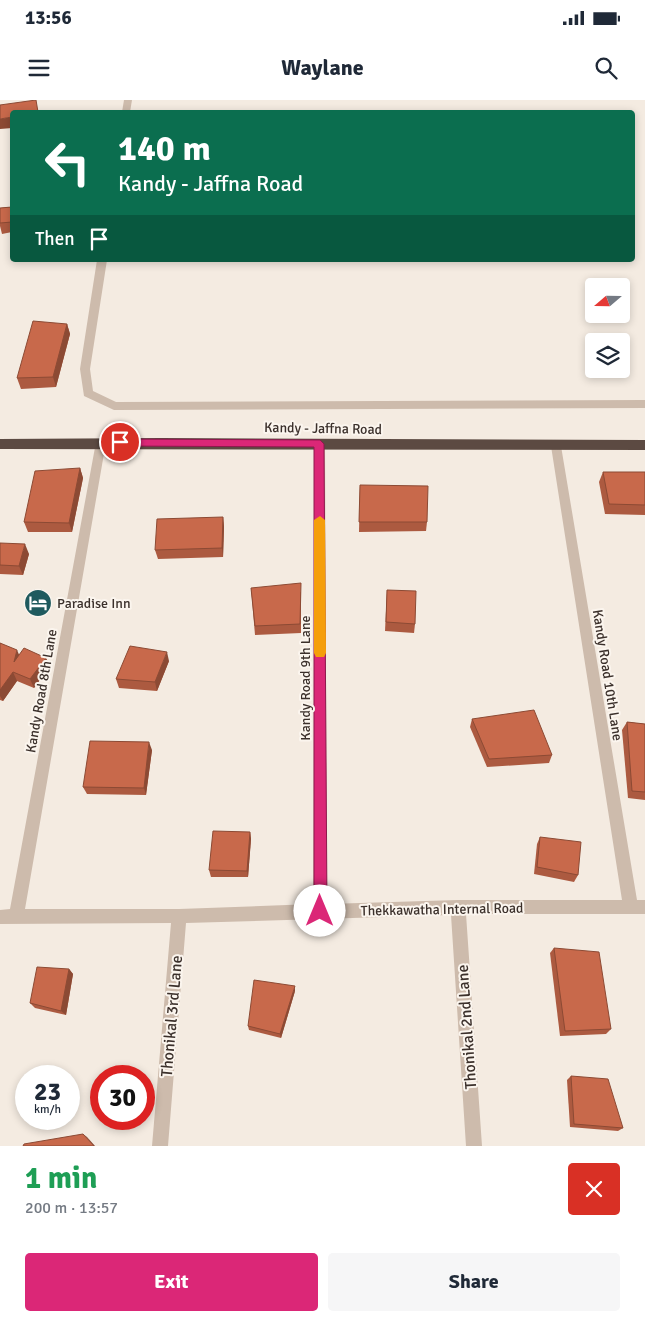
<!DOCTYPE html>
<meta charset="utf-8">
<style>
:root{--surface:#fff;--page:#f6f6f7;--text:#1f2937;--muted:#747a83;--accent:#db2777}
body{margin:0;font-family:Signika,sans-serif;background:var(--page);color:var(--text);height:100vh;display:flex;flex-direction:column;font-size:19px;white-space:nowrap}
*{box-sizing:border-box;margin:0}
p{font-size:16px;color:var(--muted)}
.icon{flex:none;width:28px;height:28px;fill:none;stroke:currentColor;stroke-width:2;stroke-linecap:round;stroke-linejoin:round}
.map{position:relative;height:1046px;overflow:hidden}
.side{display:flex;flex-direction:column;background:var(--surface);flex:1}
.side>*{flex:none}
.top-card{position:absolute;left:10px;top:10px;width:625px;height:152px;border-radius:5px;box-shadow:0 2px 8px #0003;background:#0b6e4f;color:#fff;overflow:hidden}
.needle{width:32px;rotate:250deg}
.tools{position:absolute;left:585px;top:178px;display:grid;gap:10px}
.tools a{display:grid;place-items:center;width:45px;height:45px;border-radius:5px;background:var(--surface);box-shadow:0 2px 8px #0003;font-size:25px}
.speed{position:absolute;left:15px;top:965px;display:flex;gap:10px;font-size:25px;font-weight:700;text-align:center}
.speed>*{display:grid;place-content:center;width:65px;height:65px;border-radius:50%;background:var(--surface);box-shadow:0 2px 8px #0003;line-height:1}
.speed small{font-size:12px;font-weight:400}
.speed .limit{border:8px solid #d22;background:#fff;color:#111}
.pin{position:absolute;display:grid;place-items:center;width:42px;height:42px;color:#fff;margin:-21px;border:2px solid #fff;border-radius:50%;box-shadow:0 1px 5px #0007}
.me{position:absolute;width:55px;margin:-28px;rotate:0deg;stroke-linejoin:round;filter:drop-shadow(0 0 4px #0008)}
.turn{display:flex;align-items:center;gap:18px;height:105px;padding:0 25px;font-size:22px}
.turn .icon{width:65px;height:65px;stroke-width:2.5}
.turn b{display:block;font-size:35px;line-height:42px}
.then{display:flex;align-items:center;height:48px;padding:0 25px;background:#0003;gap:10px;font-size:19px}
.round{display:grid;place-items:center;flex:none;width:52px;height:52px;border-radius:5px;background:var(--page)}
.headline{display:flex;align-items:center;justify-content:space-between;height:85px;padding:0 25px}
h1{font-size:30px;font-weight:800;line-height:38px;color:#1e9e55}
.action{display:flex;gap:10px;margin-top:auto;padding:10px 25px}
.action a{flex:1;height:58px;border-radius:5px;background:var(--accent);color:#fff;font-size:20px;font-weight:800;line-height:58px;text-align:center}
.action a+a{background:var(--page);color:var(--text)}
.status{display:flex;justify-content:space-between;align-items:center;height:35px;padding:0 25px;background:var(--surface);direction:ltr}
.status svg{height:14px;fill:currentColor}
header{display:flex;justify-content:space-between;align-items:center;height:65px;padding:0 25px;background:var(--surface);font-size:22px;font-weight:800}
.map>svg:first-child{display:block}
.lines{fill:none;stroke-linecap:round;stroke-linejoin:round}
.minor{fill:#cdbbac;fill-rule:evenodd}
.highway{fill:#5c4a42;fill-rule:evenodd}
.wall{fill:#ac5a40}
.shaded-wall{fill:#8c4a34}
.building{fill:#c8694b;stroke:#8c4a34}
.route{fill:#db2777;stroke:#8e194d}
.slow{fill:#f59e0b}
.labels{text-anchor:middle;stroke-width:4;stroke-linejoin:round;paint-order:stroke}
.street-label{font-size:14px;fill:#3b302b;stroke:#fbf5ee}
.poi-label{font-size:14px;fill:#3b302b;stroke:#fbf5ee;text-anchor:start}
.near-street-label{font-size:16px;fill:#3b302b;stroke:#fbf5ee}
</style>
<div class="status"><b>13:56</b><svg viewBox="0 0 49 12"><path d="M0 12V9h3v3zM5 12V6h3v6zM10 12V3h3v9zM15 12V0h3v12zM26 1h20v11H26zM47 4h2v5h-2z"/></svg></div>
<header><svg class="icon" aria-label="menu" viewBox="0 0 24 24"><path d="M4 6h16M4 12h16M4 18h16"/></svg>Waylane<svg class="icon" aria-label="search" viewBox="0 0 24 24"><circle cx="10" cy="10" r="6"/><path d="M15 15l6 6"/></svg></header>
<div class="map">
<svg width="645" height="1046" viewBox="0 0 645 1046">
<rect width="100%" height="100%" fill="#f4ebe1"/>
<g class="lines">
<g class="minor">
<polygon points="124,0 132,0 130,12 122,12"/>
<polygon points="97,160 107,160 90,269 93,291 116,302 645,300 645,308 114,310 84,296 80,269"/>
<polygon points="101,338 106,342 25,809 179,809 313,804 315,344 320,340 325,344 327,804 458,800 622,800 551,346 556,342 561,346 637,800 645,800 645,814 466,814 482,1046 466,1046 451,815 186,823 168,1046 152,1046 171,823 0,824 0,810 10,809 96,342"/>
</g>
<polygon class="highway" points="161,338 645,340 645,350 0,349 0,339"/>
</g>
<g class="wall">
<polygon points="12,107 12,132 2,134 0,126 0,108"/>
<polygon points="67,224 70,234 56,287 21,289 17,278"/>
<polygon points="80,368 83,378 72,432 28,432 24,422"/>
<polygon points="603,372 645,372 645,415 605,414 599,382"/>
<polygon points="360,385 427,422 426,431 359,432"/>
<polygon points="223,417 224,427 223,457 158,459 155,450"/>
<polygon points="0,443 29,454 23,475 0,474"/>
<polygon points="251,488 301,492 301,533 255,535"/>
<polygon points="387,490 415,524 414,533 385,531"/>
<polygon points="0,543 19,555 46,558 50,566 34,588 17,581 3,601 0,600"/>
<polygon points="169,561 157,591 119,588 116,579"/>
<polygon points="472,619 552,655 549,663 487,667 470,627"/>
<polygon points="627,622 645,624 645,700 628,698 622,630"/>
<polygon points="152,650 146,695 87,694 83,687"/>
<polygon points="250,732 251,739 248,777 211,777 209,770"/>
<polygon points="540,737 578,775 574,782 534,774 537,744"/>
<polygon points="554,848 611,929 606,934 560,936 550,853"/>
<polygon points="69,869 73,874 66,915 35,908 30,903"/>
<polygon points="295,891 281,938 249,930 248,926"/>
<polygon points="571,976 623,1028 618,1031 570,1027 567,980"/>
</g>
<g class="shaded-wall">
<polygon points="12,17 12,28 0,29 0,19"/>
<polygon points="67,224 70,234 56,287 53,277"/>
<polygon points="80,368 83,378 72,432 69,423"/>
<polygon points="223,417 224,427 223,457 222,448"/>
<polygon points="25,444 29,454 23,475 19,466"/>
<polygon points="17,550 21,559 14,562"/>
<polygon points="167,552 169,561 157,591 155,582"/>
<polygon points="46,558 50,566 34,588 30,579"/>
<polygon points="13,572 17,581 3,601 0,596 0,590"/>
<polygon points="149,642 152,650 146,695 144,688"/>
<polygon points="250,732 251,739 248,777 247,771"/>
<polygon points="69,869 73,874 66,915 61,911"/>
<polygon points="295,886 295,891 281,938 280,934"/>
<polygon points="83,1034 87,1037 95,1046 94,1046"/>
</g>
<g class="building">
<polygon points="36,0 38,12 12,12 12,17 0,19 0,5"/>
<polygon points="12,107 12,122 0,123 0,108"/>
<polygon points="33,221 67,224 53,277 17,278"/>
<polygon points="80,368 69,423 24,422 35,371"/>
<polygon points="603,372 645,372 645,405 609,404"/>
<polygon points="360,385 428,386 427,422 359,422"/>
<polygon points="223,417 222,448 155,450 157,419"/>
<polygon points="0,443 25,444 19,466 0,465"/>
<polygon points="301,483 300,524 255,526 251,488"/>
<polygon points="387,490 416,491 415,524 386,522"/>
<polygon points="0,543 17,550 14,562 24,548 46,558 30,579 13,572 0,590"/>
<polygon points="130,546 167,552 155,582 116,579"/>
<polygon points="534,610 552,655 489,659 472,619"/>
<polygon points="627,622 645,624 645,692 632,691"/>
<polygon points="90,641 149,642 144,688 83,687"/>
<polygon points="213,731 250,732 247,771 209,770"/>
<polygon points="540,737 581,742 578,775 537,767"/>
<polygon points="554,848 599,852 611,929 565,931"/>
<polygon points="37,867 69,869 61,911 30,903"/>
<polygon points="254,880 295,886 280,934 248,926"/>
<polygon points="571,976 608,979 623,1028 574,1024"/>
<polygon points="83,1034 94,1046 23,1046 24,1044"/>
</g>
<polygon class="route" points="120,339 320,340 324,344 327,811 325,816 320,818 316,816 314,811 314,347 120,346 116,342"/>
<polygon class="slow" points="320,416 325,420 326,553 324,557 316,557 314,553 314,420"/>
<defs>
<g id="hotel-disc" transform="scale(1.4375)"><circle r="9.5" fill="#1f5a5e" stroke="#fbf5ee"/><path d="M-6-4.5h1.5V1H6V5H4.5V3h-9V5H-6ZM-4 0a1.8 1.8 0 1 1 3.6 0ZM.5 0V-2.5h3Q6-2.5 6 0Z" fill="#fff"/></g>
</defs>
<g fill-rule="evenodd">
<use href="#hotel-disc" x="38" y="503"/>
</g>
<g class="labels">
<g class="street-label">
<text transform="translate(323 328) rotate(1)" y="5">Kandy - Jaffna Road</text>
<text transform="translate(608 575) rotate(81)" y="5">Kandy Road 10th Lane</text>
<text transform="translate(305 578) rotate(-90)" y="5">Kandy Road 9th Lane</text>
<text transform="translate(41 591) rotate(-80)" y="5">Kandy Road 8th Lane</text>
<text transform="translate(442 809) rotate(-1)" y="5">Thekkawatha Internal Road</text>
</g>
<g class="poi-label">
<text x="57" y="508">Paradise Inn</text>
</g>
<g class="near-street-label">
<text transform="translate(171 916) rotate(-85)" y="6">Thonikal 3rd Lane</text>
<text transform="translate(466 927) rotate(-94)" y="6">Thonikal 2nd Lane</text>
</g>
</g>
</svg>
<div class="tools">
<a><svg class="needle" viewBox="-14 -14 28 28"><path d="M0-13l5 13h-10z" fill="#e53935"/><path d="M0 13l5-13h-10z" fill="#747a83"/></svg></a>
<a><svg class="icon" aria-label="layers" viewBox="0 0 24 24"><path d="M12 4l9 5-9 5-9-5zM3 14l9 5 9-5"/></svg></a>
</div>
<div class="speed"><div>23<small>km/h</small></div><div class="limit">30</div></div>
<div class="pin" style="left:120px;top:342px;background:#d93025"><svg class="icon" aria-label="arrive" viewBox="0 0 24 24"><path d="M6 21V4h12l-3 4 3 4H6"/></svg></div>
<svg class="me" style="left:320px;top:811px" viewBox="-20 -20 40 40"><circle r="19" fill="#fff"/><path d="M0-13L10 11 0 6-10 11z" fill="#db2777"/></svg>
<div class="top-card">
<div class="turn"><svg class="icon" aria-label="left" viewBox="0 0 24 24"><path d="M17 20v-9H6M10 6l-5 5 5 5"/></svg><div><b>140 m</b>Kandy - Jaffna Road</div></div>
<div class="then">Then<svg class="icon" aria-label="arrive" viewBox="0 0 24 24"><path d="M6 21V4h12l-3 4 3 4H6"/></svg></div>
</div>
</div>
<section class="side">
<div class="headline"><div><h1>1 min</h1><p>200 m · 13:57</p></div><a class="round" style="background:#d93025;color:#fff"><svg class="icon" aria-label="close" viewBox="0 0 24 24"><path d="M6 6l12 12M18 6L6 18"/></svg></a></div>
<div class="action"><a>Exit</a><a>Share</a></div>
</section>
